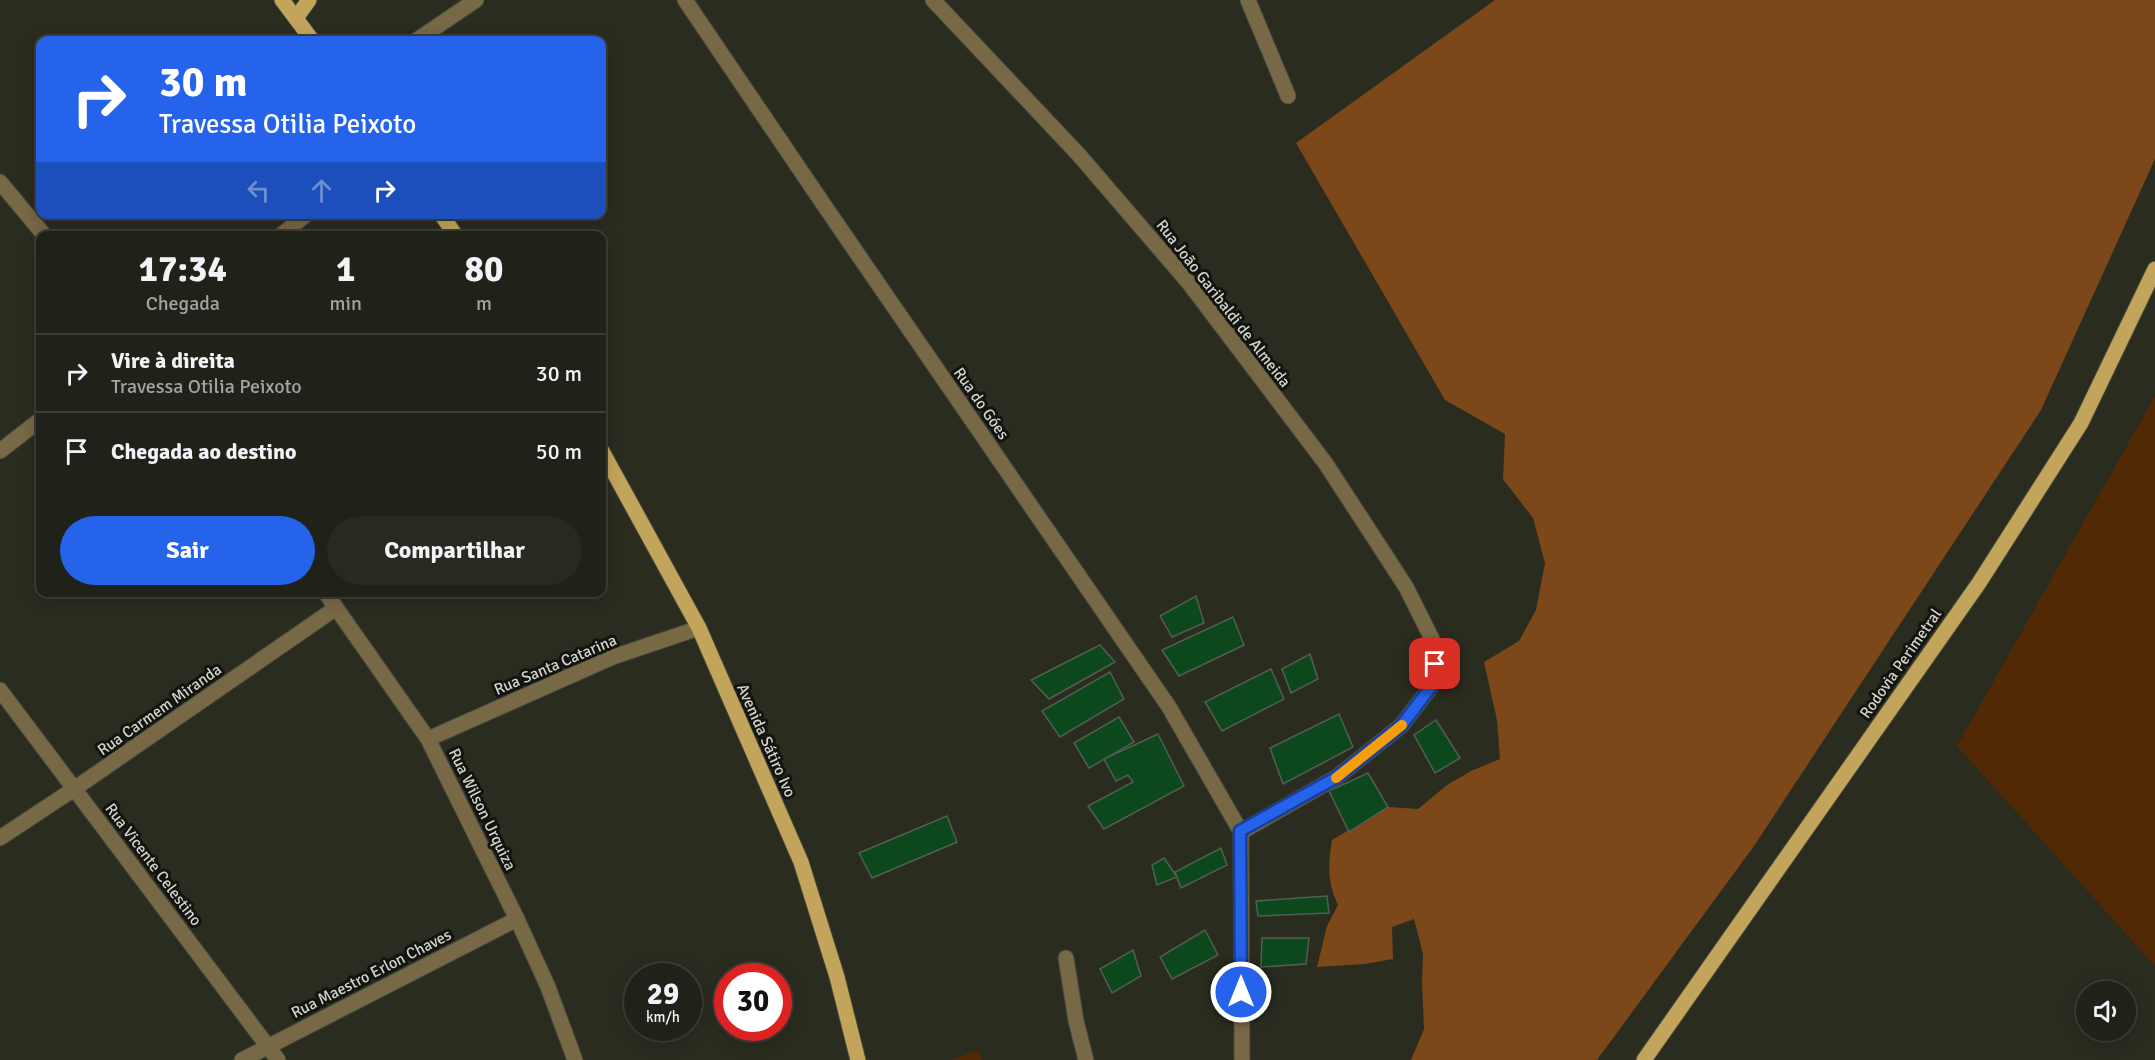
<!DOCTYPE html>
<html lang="pt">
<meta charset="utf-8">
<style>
:root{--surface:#202118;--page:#282921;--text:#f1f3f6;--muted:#a2a3a2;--line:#3d3e37;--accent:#2563eb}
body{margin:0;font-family:Signika,sans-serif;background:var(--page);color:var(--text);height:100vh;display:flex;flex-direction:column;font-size:22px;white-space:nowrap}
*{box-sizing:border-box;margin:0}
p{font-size:20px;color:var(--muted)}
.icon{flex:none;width:33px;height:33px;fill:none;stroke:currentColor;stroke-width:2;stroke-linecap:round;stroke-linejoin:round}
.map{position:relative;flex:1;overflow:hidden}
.drawer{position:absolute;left:36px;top:231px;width:570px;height:366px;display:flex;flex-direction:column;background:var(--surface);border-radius:12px;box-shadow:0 3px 15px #0003,0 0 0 2px var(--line)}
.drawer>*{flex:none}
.hud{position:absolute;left:36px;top:36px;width:570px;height:183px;border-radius:12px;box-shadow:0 3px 15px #0003,0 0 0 2px var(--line);background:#2563eb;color:#fff;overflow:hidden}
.fabs{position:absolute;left:2076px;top:981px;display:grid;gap:12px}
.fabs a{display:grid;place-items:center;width:60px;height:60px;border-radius:50%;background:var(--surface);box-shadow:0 3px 15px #0003,0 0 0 2px var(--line);font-size:30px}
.speed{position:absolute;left:624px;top:963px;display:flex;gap:12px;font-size:30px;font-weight:700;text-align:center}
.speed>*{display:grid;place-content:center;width:78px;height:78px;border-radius:50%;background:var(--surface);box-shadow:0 3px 15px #0003,0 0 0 2px var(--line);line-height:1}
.speed small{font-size:15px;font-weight:400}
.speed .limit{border:9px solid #d22;background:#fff;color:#111}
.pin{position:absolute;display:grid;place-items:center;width:51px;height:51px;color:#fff;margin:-26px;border-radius:12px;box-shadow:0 3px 9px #0006}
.me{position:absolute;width:66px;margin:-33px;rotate:0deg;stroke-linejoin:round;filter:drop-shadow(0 0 4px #0008)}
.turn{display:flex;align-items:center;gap:21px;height:126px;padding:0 24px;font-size:27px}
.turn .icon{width:78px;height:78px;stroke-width:2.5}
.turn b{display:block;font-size:42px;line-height:51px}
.lanes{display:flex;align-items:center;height:57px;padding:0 24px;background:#0003;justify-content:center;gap:30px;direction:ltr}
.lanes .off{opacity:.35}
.eta{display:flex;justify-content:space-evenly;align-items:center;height:102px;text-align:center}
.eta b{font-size:36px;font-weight:800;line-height:42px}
.cta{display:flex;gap:12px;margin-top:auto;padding:12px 24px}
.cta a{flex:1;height:69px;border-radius:36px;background:var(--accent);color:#fff;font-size:24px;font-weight:800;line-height:69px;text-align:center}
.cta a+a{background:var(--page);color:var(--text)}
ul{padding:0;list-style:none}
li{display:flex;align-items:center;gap:18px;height:78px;padding:0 24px;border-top:2px solid var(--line)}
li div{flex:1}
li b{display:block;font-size:22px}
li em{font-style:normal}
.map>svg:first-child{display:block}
.green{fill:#512905}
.forest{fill:#7c4719}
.building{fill:#0d481d;stroke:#525e53;stroke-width:1.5}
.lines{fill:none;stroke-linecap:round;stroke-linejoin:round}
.minor-casing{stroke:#45473c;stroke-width:17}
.major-casing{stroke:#45473c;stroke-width:17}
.minor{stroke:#776846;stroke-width:15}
.major{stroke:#c3a45b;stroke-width:15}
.route-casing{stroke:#184099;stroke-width:15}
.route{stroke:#2563eb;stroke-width:10}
.slow{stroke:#f59e0b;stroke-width:10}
.labels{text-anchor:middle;stroke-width:6;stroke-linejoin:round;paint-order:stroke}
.street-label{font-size:16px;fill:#d3d5cd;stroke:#13140f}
</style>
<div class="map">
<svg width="2155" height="1060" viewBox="0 0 2155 1060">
<rect width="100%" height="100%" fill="#2a2c20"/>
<g class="green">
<polygon points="2155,396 2155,966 1957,746"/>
<polygon points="978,1050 982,1060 950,1060"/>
</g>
<path class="forest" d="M1495,0H2155V159L2041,410L1754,846L1597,1060H1411L1424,1029L1422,982L1423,954L1414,919L1392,927L1393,959L1365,964L1317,967L1327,926L1338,905C1327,881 1328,866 1332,840L1388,807L1418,809L1447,785L1471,771L1500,759L1497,720L1484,662L1519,641L1536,610L1545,563L1533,518L1503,479L1505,434L1445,400L1296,143Z"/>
<g class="building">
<polygon points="1196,596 1204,623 1172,637 1160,616"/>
<polygon points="1233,617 1244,645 1179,676 1162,650"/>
<polygon points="1100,645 1115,662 1049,699 1031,680"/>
<polygon points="1310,654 1318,679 1291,693 1282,669"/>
<polygon points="1271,669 1284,699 1222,731 1205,702"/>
<polygon points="1110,672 1124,699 1060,737 1042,711"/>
<polygon points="1339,714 1353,747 1283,784 1270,748"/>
<polygon points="1119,717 1134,742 1089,768 1074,743"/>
<polygon points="1436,720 1460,758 1435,773 1414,735"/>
<polygon points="1158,734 1184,786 1104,829 1088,806 1133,782 1128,775 1116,781 1104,759"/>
<polygon points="1368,773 1388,807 1349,832 1329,791"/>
<polygon points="947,816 957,842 872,878 859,853"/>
<polygon points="1221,848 1227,865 1181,888 1175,872"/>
<polygon points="1164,858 1177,877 1157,885 1152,865"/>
<polygon points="1327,896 1329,913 1258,916 1256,901"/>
<polygon points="1205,930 1218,955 1172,979 1160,957"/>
<polygon points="1262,938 1309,938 1306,964 1261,967"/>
<polygon points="1133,950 1141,976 1112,993 1100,969"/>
</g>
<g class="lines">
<g class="minor-casing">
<g id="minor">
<polyline points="685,0 826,208 1169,707 1241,832 1242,1060"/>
<polyline points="933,0 1079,155 1189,283 1326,464 1406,587 1432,639 1435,664 1430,688 1402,725 1337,777 1241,832"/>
<polyline points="1248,0 1288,96"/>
<polyline points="417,40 476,0"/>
<polyline points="0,182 45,236"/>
<polyline points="280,236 307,214"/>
<polyline points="0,451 40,420"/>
<polyline points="325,592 428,739 517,919 548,987 575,1060"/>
<polyline points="0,690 278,1060"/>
<polyline points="428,739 613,657 699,628"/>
<polyline points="0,838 74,789 336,608"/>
<polyline points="1066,958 1076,1021 1086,1060"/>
<polyline points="242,1060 517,919"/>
</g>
</g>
<g class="major-casing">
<g id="major">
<polyline points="282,0 312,40"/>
<polyline points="296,18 309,0"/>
<polyline points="441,214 456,236"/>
<polyline points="602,451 699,628 801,862 837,977 858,1060"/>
<polyline points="1644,1060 1979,583 2081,423 2155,269"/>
</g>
</g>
<use href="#minor" class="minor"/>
<use href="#major" class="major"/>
</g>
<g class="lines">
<g class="route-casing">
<polyline id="route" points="1241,992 1240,831 1337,777 1402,725 1430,688 1435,664"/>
</g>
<use href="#route" class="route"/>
<polyline class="slow" points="1336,778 1402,725"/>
</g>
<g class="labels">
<g class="street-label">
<text transform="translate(1224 303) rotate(52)" y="6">Rua João Garibaldi de Almeida</text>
<text transform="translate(982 403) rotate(55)" y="6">Rua do Góes</text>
<text transform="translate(1900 663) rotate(-55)" y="6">Rodovia Perimetral</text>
<text transform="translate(555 664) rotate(-23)" y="6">Rua Santa Catarina</text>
<text transform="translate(159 709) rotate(-35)" y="6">Rua Carmem Miranda</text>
<text transform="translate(767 740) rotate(66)" y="6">Avenida Sátiro Ivo</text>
<text transform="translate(483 809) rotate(64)" y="6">Rua Wilson Urquiza</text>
<text transform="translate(154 864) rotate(53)" y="6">Rua Vicente Celestino</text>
<text transform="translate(371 973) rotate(-27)" y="6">Rua Maestro Erlon Chaves</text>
</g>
</g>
</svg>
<div class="fabs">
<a><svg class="icon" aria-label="sound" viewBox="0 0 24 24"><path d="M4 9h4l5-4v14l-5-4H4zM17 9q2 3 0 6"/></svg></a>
</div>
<div class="speed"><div>29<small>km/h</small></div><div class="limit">30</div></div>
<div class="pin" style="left:1435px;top:664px;background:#d93025"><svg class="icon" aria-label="arrive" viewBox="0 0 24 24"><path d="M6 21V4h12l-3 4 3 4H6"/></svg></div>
<svg class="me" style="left:1241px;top:992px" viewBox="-20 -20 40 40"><circle r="17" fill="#2563eb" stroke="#fff" stroke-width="3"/><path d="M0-11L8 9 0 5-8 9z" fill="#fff"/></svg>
<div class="hud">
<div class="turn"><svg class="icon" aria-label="right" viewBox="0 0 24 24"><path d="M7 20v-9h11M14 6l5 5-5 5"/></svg><div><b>30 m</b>Travessa Otilia Peixoto</div></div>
<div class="lanes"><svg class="icon off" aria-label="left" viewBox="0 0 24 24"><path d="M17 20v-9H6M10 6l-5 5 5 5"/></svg><svg class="icon off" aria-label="ahead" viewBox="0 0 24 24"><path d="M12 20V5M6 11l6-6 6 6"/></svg><svg class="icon" aria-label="right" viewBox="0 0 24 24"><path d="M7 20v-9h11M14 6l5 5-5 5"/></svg></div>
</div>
<section class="drawer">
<div class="eta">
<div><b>17:34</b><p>Chegada</p></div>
<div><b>1</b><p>min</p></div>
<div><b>80</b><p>m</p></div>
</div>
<ul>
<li><svg class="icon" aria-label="right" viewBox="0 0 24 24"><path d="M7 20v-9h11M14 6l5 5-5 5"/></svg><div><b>Vire à direita</b><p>Travessa Otilia Peixoto</p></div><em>30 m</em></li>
<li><svg class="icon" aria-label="arrive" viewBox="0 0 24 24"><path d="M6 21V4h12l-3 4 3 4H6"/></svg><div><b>Chegada ao destino</b></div><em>50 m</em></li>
</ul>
<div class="cta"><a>Sair</a><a>Compartilhar</a></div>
</section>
</div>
